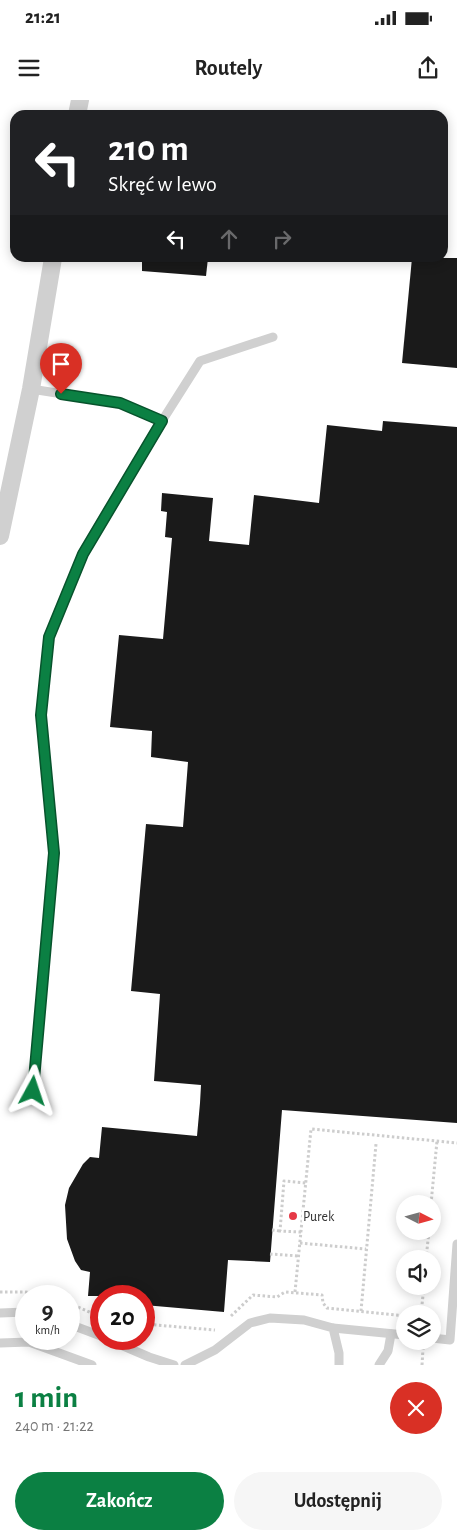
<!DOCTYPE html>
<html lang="pl">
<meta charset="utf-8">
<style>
:root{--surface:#fff;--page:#f6f6f6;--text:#222;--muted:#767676;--accent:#0b8043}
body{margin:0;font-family:"Alegreya Sans",sans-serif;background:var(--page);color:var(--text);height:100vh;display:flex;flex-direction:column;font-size:19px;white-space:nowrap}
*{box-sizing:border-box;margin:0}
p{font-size:16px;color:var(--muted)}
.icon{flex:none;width:28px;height:28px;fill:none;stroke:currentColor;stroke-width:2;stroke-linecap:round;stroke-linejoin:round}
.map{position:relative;height:1265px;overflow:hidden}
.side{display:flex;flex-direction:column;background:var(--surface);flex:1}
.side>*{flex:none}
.top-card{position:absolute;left:10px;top:10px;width:438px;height:152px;border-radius:15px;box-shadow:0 2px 12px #0003;background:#202124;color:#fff;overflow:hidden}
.needle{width:32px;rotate:96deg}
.fabs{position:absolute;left:396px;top:1095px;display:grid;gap:10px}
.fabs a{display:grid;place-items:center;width:45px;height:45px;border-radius:50%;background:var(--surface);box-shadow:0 2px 12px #0003;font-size:25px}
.speed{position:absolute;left:15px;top:1185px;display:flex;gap:10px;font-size:25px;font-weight:700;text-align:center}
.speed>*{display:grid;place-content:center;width:65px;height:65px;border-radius:50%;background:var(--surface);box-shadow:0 2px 12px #0003;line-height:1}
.speed small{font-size:12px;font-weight:400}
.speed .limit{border:8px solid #d22;background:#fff;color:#111}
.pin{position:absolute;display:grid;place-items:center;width:42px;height:42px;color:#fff;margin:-51px -21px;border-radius:50% 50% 50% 0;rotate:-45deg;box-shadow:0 0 5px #0007}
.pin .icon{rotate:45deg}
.me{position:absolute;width:55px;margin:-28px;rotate:5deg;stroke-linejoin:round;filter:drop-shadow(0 0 4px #0008)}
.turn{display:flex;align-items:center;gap:18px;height:105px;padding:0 15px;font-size:22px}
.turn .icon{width:65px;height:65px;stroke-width:2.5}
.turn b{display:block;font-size:35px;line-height:42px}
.lanes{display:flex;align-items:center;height:48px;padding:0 15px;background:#0003;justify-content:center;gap:25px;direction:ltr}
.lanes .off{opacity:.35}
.round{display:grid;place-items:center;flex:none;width:52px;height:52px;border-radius:26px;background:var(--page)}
.summary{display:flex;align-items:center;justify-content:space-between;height:85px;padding:0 15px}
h1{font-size:30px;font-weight:600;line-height:38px;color:var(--accent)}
.action{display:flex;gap:10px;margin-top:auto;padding:10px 15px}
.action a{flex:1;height:58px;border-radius:30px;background:var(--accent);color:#fff;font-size:20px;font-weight:600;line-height:58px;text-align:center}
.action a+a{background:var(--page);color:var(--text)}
.status{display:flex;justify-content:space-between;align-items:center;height:35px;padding:0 25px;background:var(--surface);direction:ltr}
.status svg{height:14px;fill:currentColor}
header{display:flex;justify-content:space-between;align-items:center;height:65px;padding:0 15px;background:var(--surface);font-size:22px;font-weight:600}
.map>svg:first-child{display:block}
.building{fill:#1a1a1a}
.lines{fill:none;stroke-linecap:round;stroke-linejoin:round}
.path{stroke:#cdcdcd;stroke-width:3;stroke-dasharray:2.5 2.5;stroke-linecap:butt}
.lane{stroke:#d0d0d0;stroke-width:9}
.street{stroke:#d0d0d0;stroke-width:18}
.route-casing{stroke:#07532c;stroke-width:12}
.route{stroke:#0b8043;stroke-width:9}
.poi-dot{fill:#e63946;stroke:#fff;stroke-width:2}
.labels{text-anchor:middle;stroke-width:5;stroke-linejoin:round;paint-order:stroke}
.poi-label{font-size:14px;fill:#333;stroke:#fff;text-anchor:start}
</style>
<div class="status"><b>21:21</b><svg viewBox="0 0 49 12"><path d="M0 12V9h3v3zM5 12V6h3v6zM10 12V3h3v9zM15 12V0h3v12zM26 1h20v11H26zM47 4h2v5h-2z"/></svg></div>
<header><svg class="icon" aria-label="menu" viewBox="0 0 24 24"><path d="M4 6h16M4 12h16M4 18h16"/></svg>Routely<svg class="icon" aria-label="share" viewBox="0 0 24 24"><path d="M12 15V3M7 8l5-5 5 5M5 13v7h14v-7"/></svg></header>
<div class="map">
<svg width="457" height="1265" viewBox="0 0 457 1265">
<rect width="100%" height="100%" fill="#fff"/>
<g class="building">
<polygon points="142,158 208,158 206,176 142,171"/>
<polygon points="412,158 457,158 457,268 402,263"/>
<polygon points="383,321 457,327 457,1023 282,1010 270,1162 228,1160 224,1212 144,1205 144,1196 88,1196 90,1172 81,1170 75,1161 67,1139 65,1105 69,1088 83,1064 90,1057 99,1058 102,1027 197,1036 200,1003 201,985 154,981 160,894 131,891 146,724 183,727 188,662 151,657 152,631 110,627 119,535 163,539 172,438 165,437 167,412 161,411 162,393 213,398 209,441 249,445 254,395 319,403 327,325 382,331"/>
</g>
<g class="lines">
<g class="path">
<polyline points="431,1104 437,1041"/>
<polyline points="272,1130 280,1131"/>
<polyline points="301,1132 280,1131 284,1081 306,1083"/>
<polyline points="300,1143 366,1149"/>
<polyline points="270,1154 299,1156"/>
<polyline points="426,1159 429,1131"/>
<polyline points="0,1192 25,1192 53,1196"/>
<polyline points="295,1192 311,1029 457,1043"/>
<polyline points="69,1203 101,1217"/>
<polyline points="361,1211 376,1044"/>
<polyline points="421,1214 424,1186"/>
<polyline points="231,1216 253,1195 277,1197 285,1192 322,1195 323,1203 327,1208 405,1216"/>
<polyline points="144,1224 215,1230"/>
<polyline points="422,1265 423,1249"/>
</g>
<g class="lane">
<polyline points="31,289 120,303 162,321"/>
<polyline points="33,991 54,753 41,615 49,537 83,454 162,321 200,261 273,237"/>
<polyline points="0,1213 26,1212"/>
<polyline points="69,1224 101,1236"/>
<polyline points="333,1228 405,1235"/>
<polyline points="432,1238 450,1240 457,1144"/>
<polyline points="107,1239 149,1257 174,1265"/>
<polyline points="0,1243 29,1242 92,1265"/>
<polyline points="185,1265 215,1250 250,1223 270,1218 304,1220 333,1228 339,1253 339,1265"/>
<polyline points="379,1265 388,1251 391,1234"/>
</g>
<g class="street">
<polyline points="77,15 80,0"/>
<polyline points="0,436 31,289 53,158"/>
</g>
</g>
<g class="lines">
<g class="route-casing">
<polyline id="route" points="33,991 54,753 41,615 49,537 83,454 162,321 120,303 61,294"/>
</g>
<use href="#route" class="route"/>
</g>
<circle class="poi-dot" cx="293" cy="1116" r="5"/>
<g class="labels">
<g class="poi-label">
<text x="303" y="1121">Purek</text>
</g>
</g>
</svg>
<div class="fabs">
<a><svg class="needle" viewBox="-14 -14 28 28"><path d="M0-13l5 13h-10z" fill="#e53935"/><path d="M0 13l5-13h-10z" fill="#767676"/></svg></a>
<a><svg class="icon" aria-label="sound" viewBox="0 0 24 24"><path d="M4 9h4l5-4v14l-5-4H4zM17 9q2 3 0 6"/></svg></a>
<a><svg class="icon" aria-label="layers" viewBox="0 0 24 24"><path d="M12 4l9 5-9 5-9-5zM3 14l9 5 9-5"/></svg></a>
</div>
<div class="speed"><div>9<small>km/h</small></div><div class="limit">20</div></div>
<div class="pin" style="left:61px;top:294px;background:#d93025"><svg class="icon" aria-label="arrive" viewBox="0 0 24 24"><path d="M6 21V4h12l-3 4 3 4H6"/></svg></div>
<svg class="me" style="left:33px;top:991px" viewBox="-20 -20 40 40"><path d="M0-17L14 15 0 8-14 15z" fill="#0b8043" stroke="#fff" stroke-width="4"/></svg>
<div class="top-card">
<div class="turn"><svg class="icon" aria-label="left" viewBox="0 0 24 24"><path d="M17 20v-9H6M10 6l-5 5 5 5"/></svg><div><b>210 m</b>Skręć w lewo</div></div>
<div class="lanes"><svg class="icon" aria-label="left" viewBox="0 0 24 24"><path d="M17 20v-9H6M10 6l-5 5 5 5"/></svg><svg class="icon off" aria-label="ahead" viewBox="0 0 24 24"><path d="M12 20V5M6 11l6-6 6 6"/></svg><svg class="icon off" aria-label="right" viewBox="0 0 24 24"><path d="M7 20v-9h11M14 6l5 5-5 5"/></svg></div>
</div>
</div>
<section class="side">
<div class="summary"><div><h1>1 min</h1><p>240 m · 21:22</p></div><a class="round" style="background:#d93025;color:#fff"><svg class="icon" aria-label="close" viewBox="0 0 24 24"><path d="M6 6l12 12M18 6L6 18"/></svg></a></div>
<div class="action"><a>Zakończ</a><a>Udostępnij</a></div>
</section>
